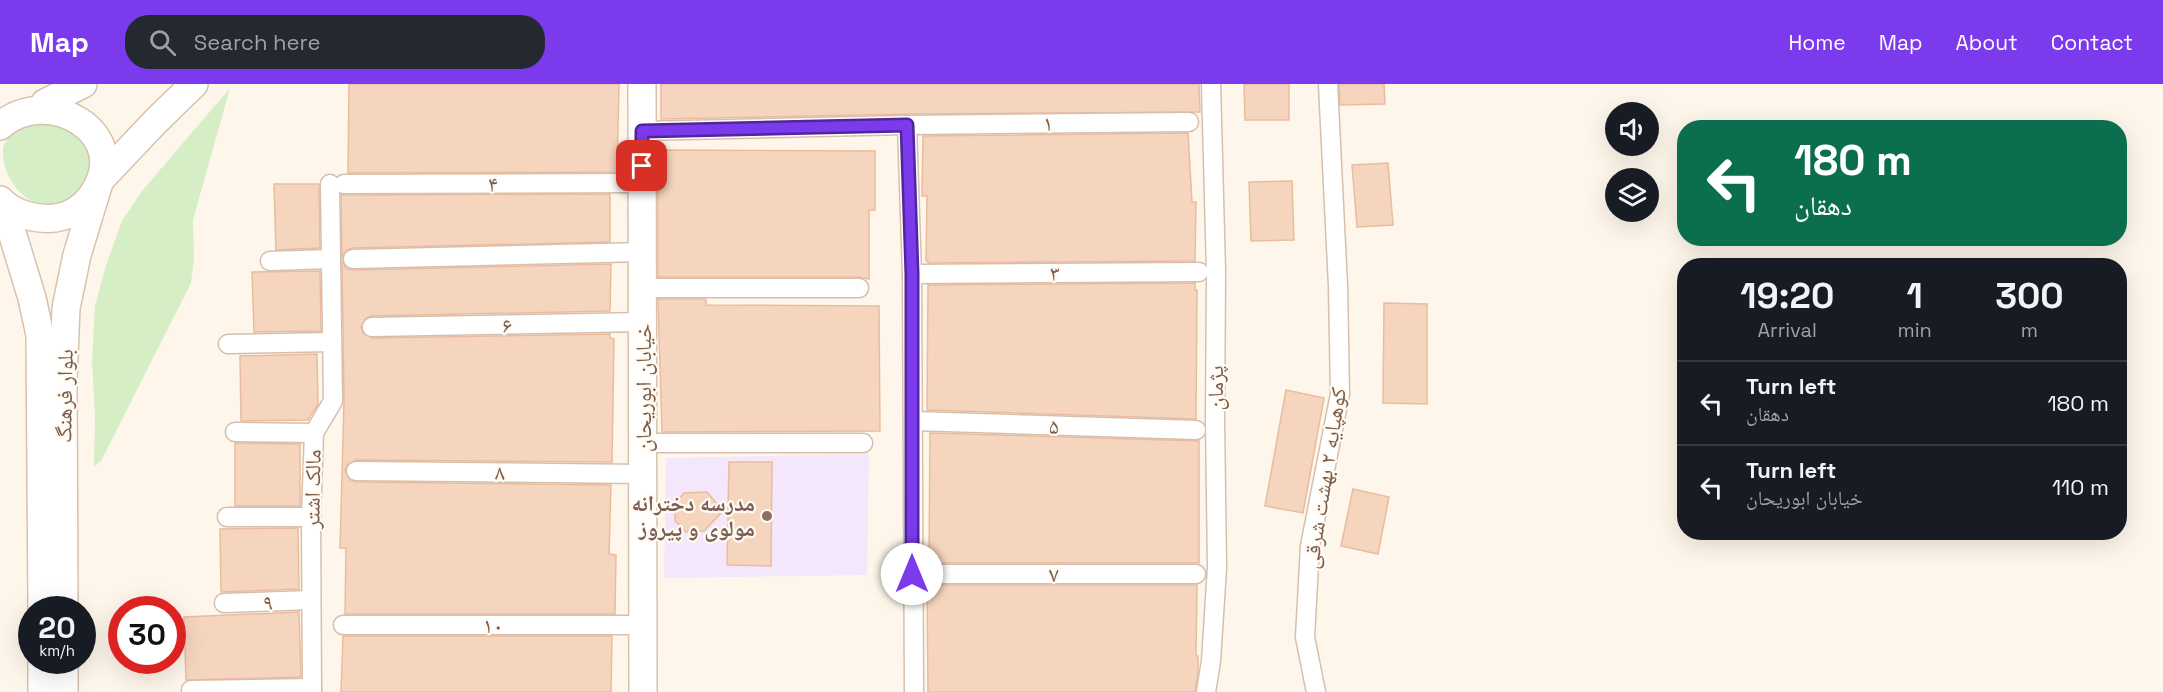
<!DOCTYPE html>
<meta charset="utf-8">
<style>
:root{--surface:#171b24;--page:#242831;--text:#f1f3f6;--muted:#9ea1a6;--line:#363941;--accent:#7c3aed}
body{margin:0;font-family:"Space Grotesk","Noto Naskh Arabic",sans-serif;background:var(--page);color:var(--text);height:100vh;display:flex;flex-direction:column;font-size:22px;white-space:nowrap}
*{box-sizing:border-box;margin:0}
p{font-size:20px;color:var(--muted)}
.icon{flex:none;width:33px;height:33px;fill:none;stroke:currentColor;stroke-width:2;stroke-linecap:round;stroke-linejoin:round}
.map{position:relative;flex:1;overflow:hidden}
.side{position:absolute;left:1677px;top:174px;width:450px;height:282px;display:flex;flex-direction:column;background:var(--surface);border-radius:24px;box-shadow:0 6px 24px #0002}
.side>*{flex:none}
.top-card{position:absolute;left:1677px;top:36px;width:450px;height:126px;border-radius:24px;box-shadow:0 6px 24px #0002;background:#0b6e4f;color:#fff;overflow:hidden}
.buttons{position:absolute;left:1605px;top:18px;display:grid;gap:12px}
.buttons a{display:grid;place-items:center;width:54px;height:54px;border-radius:50%;background:var(--surface);box-shadow:0 6px 24px #0002;font-size:30px}
.speed{position:absolute;left:18px;top:512px;display:flex;gap:12px;font-size:30px;font-weight:700;text-align:center}
.speed>*{display:grid;place-content:center;width:78px;height:78px;border-radius:50%;background:var(--surface);box-shadow:0 6px 24px #0002;line-height:1}
.speed small{font-size:15px;font-weight:400}
.speed .limit{border:9px solid #d22;background:#fff;color:#111}
.pin{position:absolute;display:grid;place-items:center;width:51px;height:51px;color:#fff;margin:-26px;border-radius:12px;box-shadow:0 3px 9px #0006}
.me{position:absolute;width:66px;margin:-33px;rotate:0deg;stroke-linejoin:round;filter:drop-shadow(0 0 4px #0008)}
.turn{display:flex;align-items:center;gap:21px;height:126px;padding:0 18px;font-size:27px}
.turn .icon{width:78px;height:78px;stroke-width:2.5}
.turn b{display:block;font-size:42px;line-height:51px}
.eta{display:flex;justify-content:space-evenly;align-items:center;height:102px;text-align:center}
.eta b{font-size:36px;font-weight:700;line-height:42px}
ul{padding:0;list-style:none}
li{display:flex;align-items:center;gap:18px;height:84px;padding:0 18px;border-top:2px solid var(--line)}
li div{flex:1}
li b{display:block;font-size:22px}
li em{font-style:normal}
header{display:flex;align-items:center;gap:36px;box-sizing:border-box;height:84px;padding:0 30px;background:var(--accent);color:#fff}
header strong{font-size:28px}
nav{display:flex;gap:33px;margin-inline-start:auto;font-size:21px}
.search{width:420px;height:54px;background:var(--page);display:flex;align-items:center;gap:15px;box-sizing:border-box;padding:0 21px;border-radius:24px;color:var(--muted);font-size:22px}
.map>svg:first-child{display:block}
.education{fill:#f4e6fb}
.green{fill:#d6eec6}
.building{fill:#f6d5bf;stroke:#eabc9e;stroke-width:1.5}
.lines{fill:none;stroke-linecap:round;stroke-linejoin:round}
.minor-casing{stroke:#d5c0b0;stroke-width:21}
.secondary-casing{stroke:#d8c1ad;stroke-width:30}
.minor{stroke:#fff;stroke-width:18}
.secondary{stroke:#fff;stroke-width:27}
.route-casing{stroke:#51269a;stroke-width:15}
.route{stroke:#7c3aed;stroke-width:10}
.education-dot{fill:#8d6e63;stroke:#fffaf2;stroke-width:2}
.labels{text-anchor:middle;stroke-width:4.5;stroke-linejoin:round;paint-order:stroke}
.street-label{font-size:22px;fill:#7c5c4a;stroke:#fffaf2}
.education-label{font-size:22px;font-weight:bold;fill:#785e54;stroke:#fffaf2;text-anchor:end}
</style>
<header>
<strong>Map</strong>
<div class="search"><svg class="icon" aria-label="search" viewBox="0 0 24 24"><circle cx="10" cy="10" r="6"/><path d="M15 15l6 6"/></svg>Search here</div>
<nav><a>Home</a><a>Map</a><a>About</a><a>Contact</a></nav>
</header>
<div class="map">
<svg width="2163" height="608" viewBox="0 0 2163 608">
<rect width="100%" height="100%" fill="#fef6ea"/>
<polygon class="education" points="869,370 867,491 664,494 666,374"/>
<g class="green">
<polygon points="230,4 193,136 194,175 191,199 101,377 94,382 95,333 92,277 95,222 106,181 122,137 142,107"/>
<path d="M49,31L90,62C90,69 93,82 91,89C90,93 85,98 83,101C81,104 78,109 75,112C44,142 0,102 3,64C6,57 9,48 15,44C25,38 39,35 49,31Z"/>
</g>
<g class="building">
<polygon points="349,0 619,0 617,88 348,89"/>
<polygon points="661,0 1199,0 1200,28 907,30 661,35"/>
<polygon points="1244,0 1289,0 1289,36 1245,36"/>
<polygon points="1339,0 1384,0 1385,20 1340,21"/>
<polygon points="1188,49 1192,118 1196,118 1195,177 928,179 928,177 926,177 927,112 922,112 923,52"/>
<polygon points="658,66 875,67 875,126 869,126 869,195 859,193 658,193"/>
<polygon points="1388,79 1393,141 1357,143 1352,81"/>
<polygon points="1292,97 1294,156 1251,157 1249,98"/>
<polygon points="274,100 319,100 320,164 276,166"/>
<polygon points="610,110 610,158 353,164 347,166 342,173 341,111"/>
<polygon points="342,177 347,185 353,186 611,180 610,227 372,232 366,234 361,243 363,249 372,254 610,250 610,254 614,255 612,378 356,376 347,381 345,387 350,396 356,398 611,401 609,470 616,471 615,530 345,530 346,464 340,464 344,317"/>
<polygon points="320,187 321,247 254,248 252,188"/>
<polygon points="1195,199 1195,206 1197,206 1196,335 927,326 928,201"/>
<polygon points="658,215 706,215 706,221 879,222 880,347 662,348"/>
<polygon points="1384,219 1427,220 1427,320 1383,319"/>
<polygon points="317,270 318,320 308,336 241,337 240,272"/>
<polygon points="1286,306 1324,314 1303,429 1265,422"/>
<polygon points="930,349 1199,357 1199,479 929,479"/>
<polygon points="235,359 300,360 300,422 235,422"/>
<polygon points="729,378 772,378 771,482 727,481"/>
<polygon points="1353,405 1389,413 1378,470 1341,462"/>
<polygon points="707,408 723,427 704,447 686,448 675,437 675,420 684,409"/>
<polygon points="298,444 299,505 221,508 220,445"/>
<polygon points="927,501 1197,501 1196,572 1198,572 1198,588 1195,608 928,608"/>
<polygon points="299,528 301,593 186,596 184,533"/>
<polygon points="343,552 612,552 611,608 341,608"/>
</g>
<g class="lines">
<g class="minor-casing">
<g id="minor">
<polyline points="907,41 912,190 914,608"/>
<polyline points="642,47 907,41 1189,38"/>
<polyline points="344,100 642,99"/>
<polyline points="353,175 643,168"/>
<polyline points="270,177 331,175"/>
<polyline points="912,190 1199,188"/>
<polyline points="643,204 859,204"/>
<polyline points="372,243 643,238"/>
<polyline points="228,260 332,258"/>
<polyline points="913,337 1196,346"/>
<polyline points="235,348 314,349"/>
<polyline points="643,359 863,359"/>
<polyline points="356,387 643,390"/>
<polyline points="227,433 311,433"/>
<polyline points="912,490 1196,490"/>
<polyline points="224,519 311,516"/>
<polyline points="343,541 643,541"/>
<polyline points="191,606 312,604"/>
<polyline points="312,608 311,433 314,349 333,317 330,100"/>
<polyline points="1206,608 1211,577 1217,484 1215,336 1216,188 1211,0"/>
<polyline points="1316,608 1305,553 1310,462 1340,310 1338,202 1328,0"/>
</g>
</g>
<g class="secondary-casing">
<g id="secondary">
<polyline points="642,0 643,608"/>
<polyline points="45,19 83,0"/>
<path d="M0,42C47,0 134,49 93,110C84,123 70,132 55,134C36,136 13,130 0,116"/>
<polyline points="101,95 156,37 194,0"/>
<polyline points="3,119 32,214 40,251 42,525"/>
<polyline points="64,525 63,297 66,224 77,171 98,102"/>
<polyline points="42,576 42,608"/>
<polyline points="64,576 64,608"/>
</g>
</g>
<use href="#minor" class="minor"/>
<use href="#secondary" class="secondary"/>
</g>
<g class="lines">
<g class="route-casing">
<polyline id="route" points="642,82 642,47 907,41 912,190 912,490"/>
</g>
<use href="#route" class="route"/>
</g>
<circle class="education-dot" cx="767" cy="432" r="6"/>
<g class="labels">
<g class="street-label">
<text transform="translate(1048 39) rotate(-1)" y="8">۱</text>
<text x="493" y="108">۴</text>
<text x="1055" y="197">۳</text>
<text transform="translate(507 241) rotate(-1)" y="8">۶</text>
<text transform="translate(643 304) rotate(-90)" y="8">خیابان ابوریحان</text>
<text transform="translate(1215 304) rotate(-90)" y="8">پژمان</text>
<text transform="translate(64 312) rotate(-89)" y="8">بلوار فرهنگ</text>
<text transform="translate(1054 342) rotate(2)" y="8">۵</text>
<text x="500" y="396">۸</text>
<text transform="translate(1324 394) rotate(-81)" y="8">کوهپایه ۲ بهشت شرقی</text>
<text transform="translate(312 405) rotate(-89)" y="8">مالک اشتر</text>
<text x="1054" y="498">۷</text>
<text transform="translate(268 518) rotate(-2)" y="8">۹</text>
<text x="493" y="549">۱۰</text>
</g>
<g class="education-label">
<text x="755" y="427">مدرسه دخترانه<tspan x="755" dy="25">مولوی و پیروز</tspan></text>
</g>
</g>
</svg>
<div class="buttons">
<a><svg class="icon" aria-label="sound" viewBox="0 0 24 24"><path d="M4 9h4l5-4v14l-5-4H4zM17 9q2 3 0 6"/></svg></a>
<a><svg class="icon" aria-label="layers" viewBox="0 0 24 24"><path d="M12 4l9 5-9 5-9-5zM3 14l9 5 9-5"/></svg></a>
</div>
<div class="speed"><div>20<small>km/h</small></div><div class="limit">30</div></div>
<div class="pin" style="left:642px;top:82px;background:#d93025"><svg class="icon" aria-label="arrive" viewBox="0 0 24 24"><path d="M6 21V4h12l-3 4 3 4H6"/></svg></div>
<svg class="me" style="left:912px;top:490px" viewBox="-20 -20 40 40"><circle r="19" fill="#fff"/><path d="M0-13L10 11 0 6-10 11z" fill="#7c3aed"/></svg>
<div class="top-card">
<div class="turn"><svg class="icon" aria-label="left" viewBox="0 0 24 24"><path d="M17 20v-9H6M10 6l-5 5 5 5"/></svg><div><b>180 m</b>دهقان</div></div>
</div>
<section class="side">
<div class="eta">
<div><b>19:20</b><p>Arrival</p></div>
<div><b>1</b><p>min</p></div>
<div><b>300</b><p>m</p></div>
</div>
<ul>
<li><svg class="icon" aria-label="left" viewBox="0 0 24 24"><path d="M17 20v-9H6M10 6l-5 5 5 5"/></svg><div><b>Turn left</b><p>دهقان</p></div><em>180 m</em></li>
<li><svg class="icon" aria-label="left" viewBox="0 0 24 24"><path d="M17 20v-9H6M10 6l-5 5 5 5"/></svg><div><b>Turn left</b><p>خیابان ابوریحان</p></div><em>110 m</em></li>
</ul>
</section>
</div>
